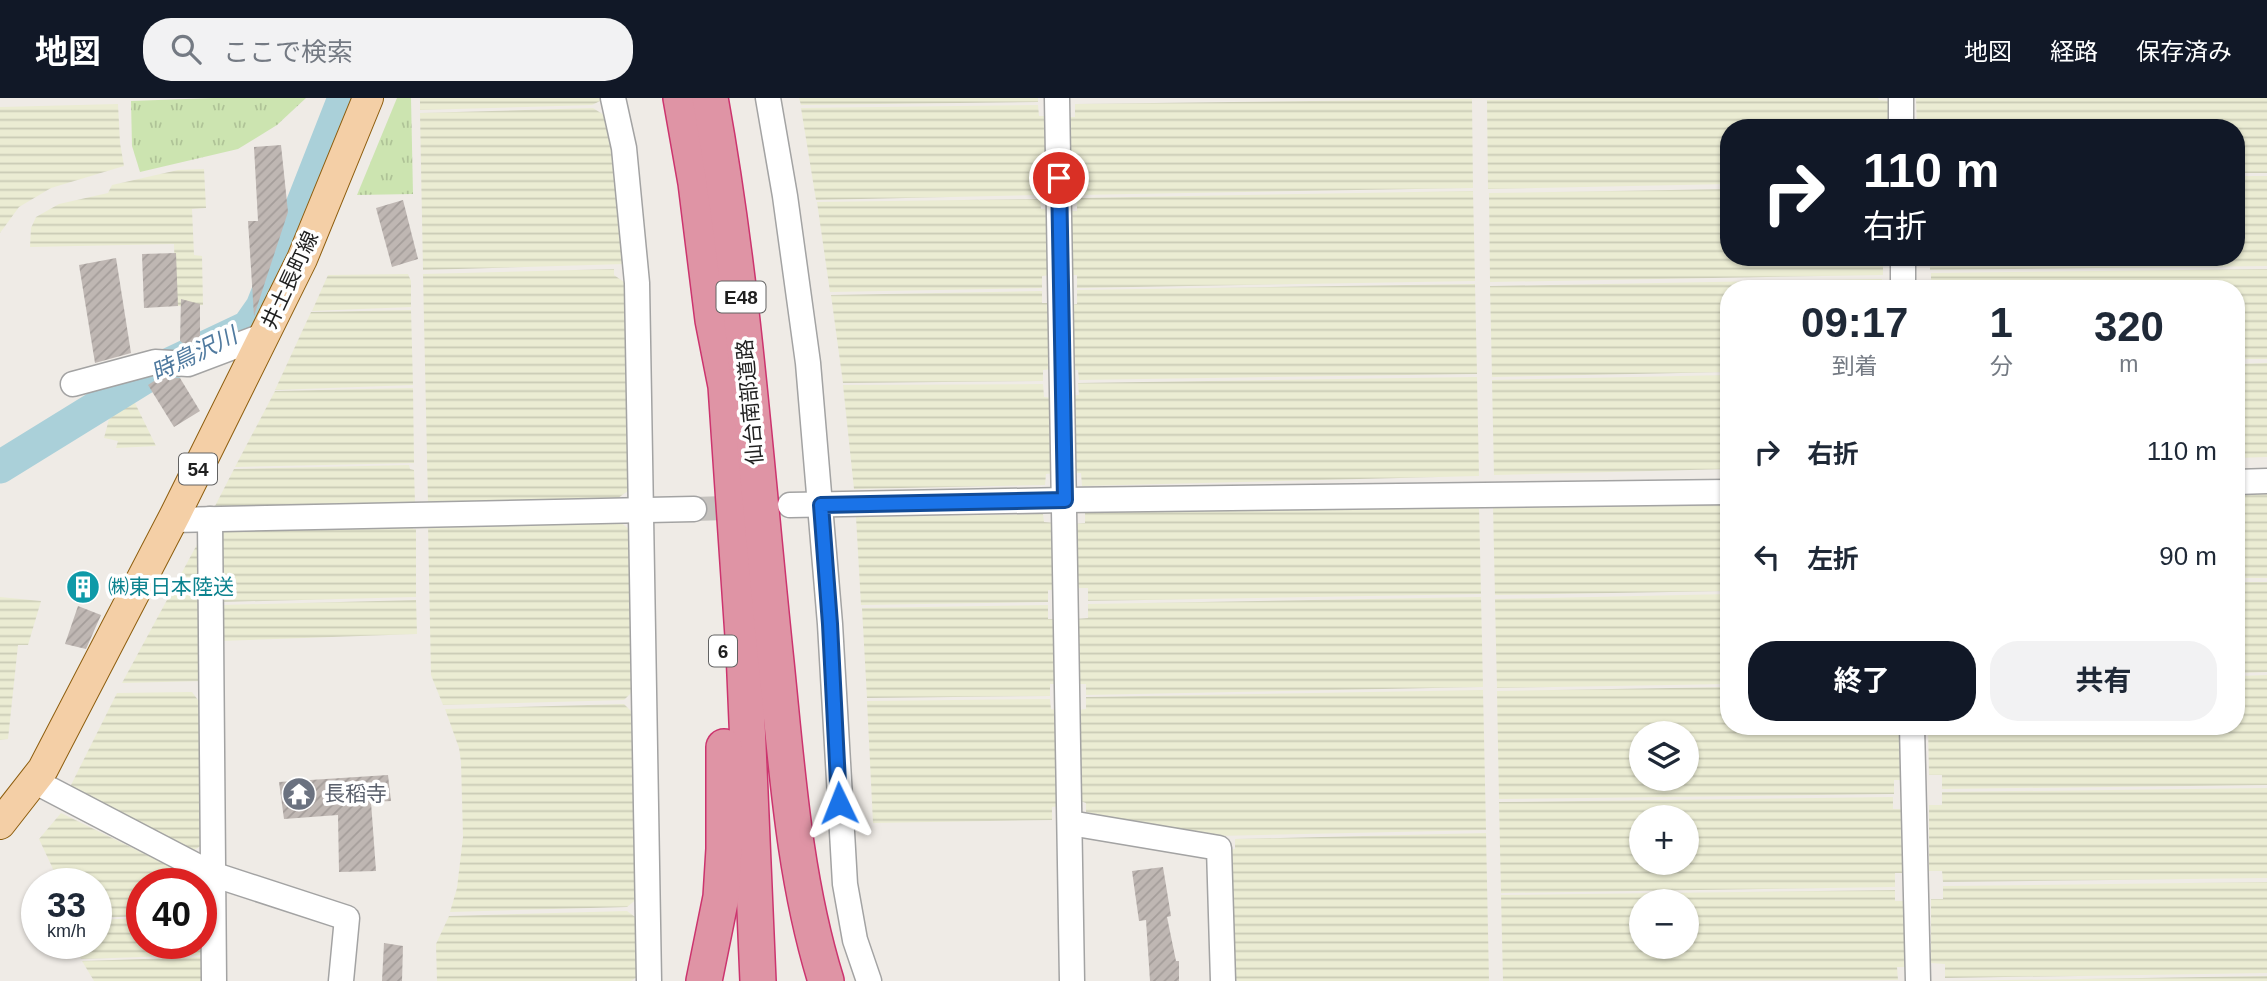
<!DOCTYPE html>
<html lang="ja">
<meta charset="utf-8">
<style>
:root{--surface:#fff;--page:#f2f2f3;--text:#1f2937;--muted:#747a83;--accent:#111827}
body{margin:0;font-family:Helvetica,"Noto Sans JP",sans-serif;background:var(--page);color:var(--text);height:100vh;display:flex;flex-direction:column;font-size:26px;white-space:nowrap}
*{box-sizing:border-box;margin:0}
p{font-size:23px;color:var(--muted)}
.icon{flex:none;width:38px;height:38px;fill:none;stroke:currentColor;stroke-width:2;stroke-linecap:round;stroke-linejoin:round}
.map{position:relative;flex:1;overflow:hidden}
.details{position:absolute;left:1720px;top:182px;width:525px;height:455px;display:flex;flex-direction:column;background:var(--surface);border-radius:28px;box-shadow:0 2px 5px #0004}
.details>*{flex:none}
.hud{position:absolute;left:1720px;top:21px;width:525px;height:147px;border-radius:28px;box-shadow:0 2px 5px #0004;background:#111827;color:#fff;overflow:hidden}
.buttons{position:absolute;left:1629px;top:623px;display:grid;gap:14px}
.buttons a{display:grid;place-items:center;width:70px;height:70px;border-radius:50%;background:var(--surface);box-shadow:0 2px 5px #0004;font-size:35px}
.speed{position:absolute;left:21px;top:770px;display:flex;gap:14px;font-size:35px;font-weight:700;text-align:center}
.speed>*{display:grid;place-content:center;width:91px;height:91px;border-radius:50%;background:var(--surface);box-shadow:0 2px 5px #0004;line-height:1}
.speed small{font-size:18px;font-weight:400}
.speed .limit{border:10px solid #d22;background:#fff;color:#111}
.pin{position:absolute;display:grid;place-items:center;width:60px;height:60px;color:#fff;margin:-30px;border:4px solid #fff;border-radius:50%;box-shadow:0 2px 7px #0007}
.me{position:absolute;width:77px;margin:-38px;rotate:358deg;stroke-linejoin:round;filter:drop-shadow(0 0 5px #0008)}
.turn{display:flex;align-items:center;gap:24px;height:147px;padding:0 28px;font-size:32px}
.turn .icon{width:91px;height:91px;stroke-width:2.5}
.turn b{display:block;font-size:49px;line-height:60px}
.eta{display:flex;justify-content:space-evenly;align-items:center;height:119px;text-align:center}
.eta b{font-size:42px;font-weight:700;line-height:49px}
.primary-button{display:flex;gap:14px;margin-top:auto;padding:14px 28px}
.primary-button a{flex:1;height:80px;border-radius:28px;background:var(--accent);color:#fff;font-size:28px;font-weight:700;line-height:80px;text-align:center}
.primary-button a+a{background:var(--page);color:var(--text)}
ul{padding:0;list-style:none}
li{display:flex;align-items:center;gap:21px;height:105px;padding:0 28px}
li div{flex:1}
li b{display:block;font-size:26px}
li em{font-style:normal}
header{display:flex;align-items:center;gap:42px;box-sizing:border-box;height:98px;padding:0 35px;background:var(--accent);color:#fff}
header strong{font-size:33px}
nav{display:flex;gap:38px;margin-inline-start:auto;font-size:24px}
.search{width:490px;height:63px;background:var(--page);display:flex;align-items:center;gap:18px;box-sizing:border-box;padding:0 24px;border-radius:28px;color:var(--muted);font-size:26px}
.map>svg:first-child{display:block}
.farmland{fill:url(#farmland-rules);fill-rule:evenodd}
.grass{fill:url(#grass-tufts)}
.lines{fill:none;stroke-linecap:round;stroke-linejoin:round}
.river{stroke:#aad0d9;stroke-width:33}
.building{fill:url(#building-hatch)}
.minor-tunnel{stroke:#c5c2be;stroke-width:24;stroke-dasharray:24 12;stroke-linecap:butt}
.minor-casing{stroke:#a3a3a3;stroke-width:27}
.major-casing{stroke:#8d5d0d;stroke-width:32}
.highway-casing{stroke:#cc346e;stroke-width:38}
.minor{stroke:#fff;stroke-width:24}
.major{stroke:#f4cfa6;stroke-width:30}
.highway{stroke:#df94a5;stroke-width:35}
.route-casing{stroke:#114b97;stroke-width:18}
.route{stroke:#1a73e8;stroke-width:12}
.labels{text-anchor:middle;stroke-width:7;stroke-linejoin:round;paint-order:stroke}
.shield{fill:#fff;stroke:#626262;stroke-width:2}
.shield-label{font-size:19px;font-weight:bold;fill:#1f1f1f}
.street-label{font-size:21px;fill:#1f1f1f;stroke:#fff}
.culture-label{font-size:21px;fill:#0d838f;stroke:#fff;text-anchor:start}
.worship-label{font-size:21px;fill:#5b616d;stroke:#fff;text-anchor:start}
.water-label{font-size:23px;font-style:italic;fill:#507a9f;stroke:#fff}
</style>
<header>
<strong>地図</strong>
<div class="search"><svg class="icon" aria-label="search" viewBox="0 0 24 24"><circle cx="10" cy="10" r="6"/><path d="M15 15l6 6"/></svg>ここで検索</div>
<nav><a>地図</a><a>経路</a><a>保存済み</a></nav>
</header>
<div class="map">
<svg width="2267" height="883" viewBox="0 0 2267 883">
<defs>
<pattern id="farmland-rules" width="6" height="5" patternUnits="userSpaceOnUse" patternTransform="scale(1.75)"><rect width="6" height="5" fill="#ebecd3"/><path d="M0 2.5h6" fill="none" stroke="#c9cab5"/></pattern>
<pattern id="grass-tufts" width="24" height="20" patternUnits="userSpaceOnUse" patternTransform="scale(1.75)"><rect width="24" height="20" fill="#cce4b0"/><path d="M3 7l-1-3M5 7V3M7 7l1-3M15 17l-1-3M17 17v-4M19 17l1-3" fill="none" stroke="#afc397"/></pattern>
<pattern id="building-hatch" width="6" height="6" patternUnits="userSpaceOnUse" patternTransform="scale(1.75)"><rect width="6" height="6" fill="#bfb7b3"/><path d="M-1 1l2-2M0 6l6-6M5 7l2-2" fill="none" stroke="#a49d9a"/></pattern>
</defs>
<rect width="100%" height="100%" fill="#efebe6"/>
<g class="farmland">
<polygon points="420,0 603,0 604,1 592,7 420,12"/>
<polygon points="799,0 1038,0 1038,4 801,7"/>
<polygon points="1584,0 1878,0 1879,2 1889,3 1889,30 1729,30 1729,86 1488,91 1487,2"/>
<polygon points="1916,0 2267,0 2267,75 2237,75 2236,30 1917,30"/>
<polygon points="1472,1 1473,90 1077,97 1076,84 1067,84 1065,19 1075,19 1075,6"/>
<polygon points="118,6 120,45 124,68 51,90 19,109 0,135 0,9"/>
<polygon points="1038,7 1039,18 1047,18 1049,84 1040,85 1040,97 816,102 801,10"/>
<polygon points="593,10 607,19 618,94 625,166 423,172 420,15"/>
<polygon points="204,71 206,110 192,111 194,157 202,158 203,207 176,208 174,146 30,149 31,130 36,119 59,106 108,95 112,87 178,72"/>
<polygon points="2237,78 2267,78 2267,168 1930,172 1930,162 1919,162 1919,159 2236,159"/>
<polygon points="1729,91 1729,159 1892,159 1892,168 1883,168 1883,177 1490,184 1489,95"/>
<polygon points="1473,93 1475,183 1077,190 1077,177 1068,177 1067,113 1077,113 1077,100"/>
<polygon points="1040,101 1041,111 1049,111 1050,177 1042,178 1042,190 830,194 817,104"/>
<polygon points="614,171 614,177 624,184 631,391 618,400 428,405 423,176"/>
<polygon points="2267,171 2267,261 2237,261 2236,191 1920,191 1931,190 1931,175"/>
<polygon points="408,176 411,183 411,209 312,213 328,177"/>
<polygon points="1882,181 1882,191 1729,191 1729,274 1492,279 1490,188"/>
<polygon points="1475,186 1477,276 1079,282 1078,272 1070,272 1069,207 1077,206 1077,192"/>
<polygon points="1042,193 1042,205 1051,205 1052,271 1043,272 1043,283 843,285 831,197"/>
<polygon points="411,212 413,287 275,292 311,214"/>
<polygon points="2267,265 2267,359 2237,360 2237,266"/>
<polygon points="1729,277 1729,371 1494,377 1492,282"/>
<polygon points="1477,279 1479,378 1082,388 1081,375 1071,375 1070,298 1079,297 1078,285"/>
<polygon points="1043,286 1044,299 1053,300 1054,375 1046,376 1045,387 854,391 843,287"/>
<polygon points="413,290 414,365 235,369 275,293"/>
<polygon points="134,303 156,348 116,350 118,343 104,340 109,321"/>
<polygon points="409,367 410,371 414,372 415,405 214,410 234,371"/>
<polygon points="2267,391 2267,480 2237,480 2236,392"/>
<polygon points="1729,402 1729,493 1495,497 1493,407"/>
<polygon points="1479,407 1481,496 1088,503 1088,490 1074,490 1073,426 1085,425 1085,414"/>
<polygon points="1043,416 1044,424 1056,425 1057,492 1048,492 1048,504 861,507 856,419"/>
<polygon points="619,423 631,433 634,592 624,602 443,607 431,577 428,426"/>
<polygon points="413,426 413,431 416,431 416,499 221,504 220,429"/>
<polygon points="200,441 204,583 122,585"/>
<polygon points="2237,484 2267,484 2267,574 2237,575"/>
<polygon points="1729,496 1729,586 1497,590 1495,501"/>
<polygon points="0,499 41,503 28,547 18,547 8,641 0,642"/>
<polygon points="1481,499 1483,589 1086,597 1086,586 1077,586 1075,521 1088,520 1088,506"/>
<polygon points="416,502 417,536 221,543 221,507"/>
<polygon points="1048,507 1048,521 1057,521 1059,586 1050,586 1050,598 867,600 862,510"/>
<polygon points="2267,577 2267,687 1942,691 1942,677 1929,677 1928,628 2236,628 2237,578"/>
<path d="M1729,589V628H1901L1902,682H1894V696L1499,701L1497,593ZM1642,635H1687V681H1642Z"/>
<polygon points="1483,592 1486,732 1213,738 1086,714 1086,705 1080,703 1078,612 1086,611 1086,599"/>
<polygon points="192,594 201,606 202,747 193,753 70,689 117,595"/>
<polygon points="1050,601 1051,611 1059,613 1061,708 1052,709 1052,722 873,725 867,603"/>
<polygon points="624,606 635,617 638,800 627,809 450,814 457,790 463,739 461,664 459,650 445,611"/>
<polygon points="2267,690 2267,780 1943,784 1942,773 1929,773 1929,707 1942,707 1942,694"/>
<path d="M1893,699V711H1903L1904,775H1895V789L1501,795L1499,704ZM1642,719H1687V765H1642Z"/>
<polygon points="61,715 192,779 197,786 142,786 142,818 96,820 96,786 60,786 39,741"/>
<polygon points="1486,735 1489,883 1239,883 1229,879 1227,752 1235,751 1235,741"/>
<polygon points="2267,784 2267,875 1945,880 1945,866 1931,865 1931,801 1943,801 1943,788"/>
<path d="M1895,792V803H1904L1905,869H1897L1898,882L1503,883L1501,797ZM1642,803H1687V849H1642Z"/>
<polygon points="627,813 638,821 640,877 631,883 437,883 436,846 449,818"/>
<polygon points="142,820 142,845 201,845 201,820 205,857 81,861 72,845 96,845 96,822"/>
<polygon points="205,859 205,883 94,883 82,863"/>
<polygon points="2267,878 2267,883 1945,883"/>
</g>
<g class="grass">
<polygon points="213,0 306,0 277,27 238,51 140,74 132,48 131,3"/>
<polygon points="397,0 411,0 413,96 357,97"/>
</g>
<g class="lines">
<polyline class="river" points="0,369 157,272 248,229 262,209 344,0"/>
</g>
<g class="building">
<polygon points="281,47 288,114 254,218 248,123 258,123 254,49"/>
<polygon points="403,102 418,161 392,169 376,110"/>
<polygon points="176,155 178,208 144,210 142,156"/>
<polygon points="116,160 131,255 95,265 79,167"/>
<polygon points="181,201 200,206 200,242 187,248 180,243"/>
<polygon points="160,279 180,280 200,313 174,329 148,287"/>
<polygon points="77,478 93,481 89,501 71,496"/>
<polygon points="78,508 101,517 86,551 65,546"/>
<polygon points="388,677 391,703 371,704 376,773 339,774 338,717 284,721 279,684"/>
<polygon points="1163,769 1171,818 1167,819 1176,863 1179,863 1179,883 1150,883 1146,822 1139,823 1132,773"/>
<polygon points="384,845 403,848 402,883 382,883"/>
</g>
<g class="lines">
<polyline class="minor-tunnel" points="694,411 751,409"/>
<g class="minor-casing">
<g id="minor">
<polyline points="613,0 624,50 637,185 649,883"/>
<polyline points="768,0 785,98 808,265 830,526 845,786 855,842 869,883"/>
<polyline points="1057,0 1072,883"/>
<polyline points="1901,0 1901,30"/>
<polyline points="1903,159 1903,191"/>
<polyline points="73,286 155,264 188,266 265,237"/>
<polyline points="2236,384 2267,383"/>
<polyline points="790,407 1065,402 1729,394"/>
<polyline points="210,421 214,883"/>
<polyline points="173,422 694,411"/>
<polyline points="1912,628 1918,883"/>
<polyline points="34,683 212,776 347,820 341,883"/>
<polyline points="1070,725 1219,750 1223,883"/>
</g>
</g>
<g class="major-casing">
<polyline id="major" points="0,726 43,671 176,415 302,161 368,0"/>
</g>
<g class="highway-casing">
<g id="highway">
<polyline points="681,0 696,85 713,222 726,288 744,553 758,883"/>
<path d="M710,0C744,186 756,375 776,564C787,671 794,780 826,883"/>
<polyline points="704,883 721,799 724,751 724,649"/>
</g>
</g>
<use href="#minor" class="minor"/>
<use href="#major" class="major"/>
<use href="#highway" class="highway"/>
</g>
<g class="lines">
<g class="route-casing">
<polyline id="route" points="839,705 830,526 821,407 1065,402 1059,80"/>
</g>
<use href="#route" class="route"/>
</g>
<defs>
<g id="building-disc" transform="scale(1.75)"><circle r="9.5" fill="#0f9aa8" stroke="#fff"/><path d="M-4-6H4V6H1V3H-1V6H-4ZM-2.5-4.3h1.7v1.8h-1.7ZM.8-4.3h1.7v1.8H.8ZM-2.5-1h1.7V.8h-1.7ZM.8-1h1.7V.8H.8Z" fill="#fff"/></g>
<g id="temple-disc" transform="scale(1.75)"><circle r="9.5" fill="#6b7280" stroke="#fff"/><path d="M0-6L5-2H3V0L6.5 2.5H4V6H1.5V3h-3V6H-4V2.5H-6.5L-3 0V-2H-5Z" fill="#fff"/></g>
</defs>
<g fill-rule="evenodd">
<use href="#building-disc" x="83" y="489"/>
<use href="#temple-disc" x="299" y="696"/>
</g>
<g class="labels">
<g class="shield">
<rect x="716.5" y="183.5" width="49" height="31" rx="5"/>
<rect x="179" y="355.5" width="38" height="31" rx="5"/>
<rect x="709" y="537.5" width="28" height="31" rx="5"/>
</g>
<g class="shield-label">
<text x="741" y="206">E48</text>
<text x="198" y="378">54</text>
<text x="723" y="560">6</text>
</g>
<g class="street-label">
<text transform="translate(290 182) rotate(-65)" y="7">井土長町線</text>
<text transform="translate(750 304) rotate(-95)" y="7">仙台南部道路</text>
</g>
<g class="culture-label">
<text x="108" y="496">㈱東日本陸送</text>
</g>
<g class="worship-label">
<text x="324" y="703">長稻寺</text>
</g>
<g class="water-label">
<text transform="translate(194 256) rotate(-26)" y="8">時鳥沢川</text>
</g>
</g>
</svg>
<div class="buttons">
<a><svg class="icon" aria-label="layers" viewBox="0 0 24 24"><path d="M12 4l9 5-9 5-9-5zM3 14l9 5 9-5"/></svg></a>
<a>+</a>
<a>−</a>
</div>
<div class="speed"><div>33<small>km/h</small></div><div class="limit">40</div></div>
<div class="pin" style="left:1059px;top:80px;background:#d93025"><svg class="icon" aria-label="arrive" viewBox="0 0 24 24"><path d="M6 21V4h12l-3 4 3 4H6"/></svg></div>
<svg class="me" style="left:839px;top:705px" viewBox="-20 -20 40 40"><path d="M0-17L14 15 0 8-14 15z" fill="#1a73e8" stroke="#fff" stroke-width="4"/></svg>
<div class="hud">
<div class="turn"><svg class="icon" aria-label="right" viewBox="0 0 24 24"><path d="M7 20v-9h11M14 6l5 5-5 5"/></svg><div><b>110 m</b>右折</div></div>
</div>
<section class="details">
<div class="eta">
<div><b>09:17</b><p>到着</p></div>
<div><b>1</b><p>分</p></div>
<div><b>320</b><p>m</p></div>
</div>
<ul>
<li><svg class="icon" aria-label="right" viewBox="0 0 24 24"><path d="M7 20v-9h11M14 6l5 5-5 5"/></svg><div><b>右折</b></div><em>110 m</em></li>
<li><svg class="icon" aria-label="left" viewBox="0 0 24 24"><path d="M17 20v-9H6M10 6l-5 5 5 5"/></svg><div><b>左折</b></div><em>90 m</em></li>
</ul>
<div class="primary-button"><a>終了</a><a>共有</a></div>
</section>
</div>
